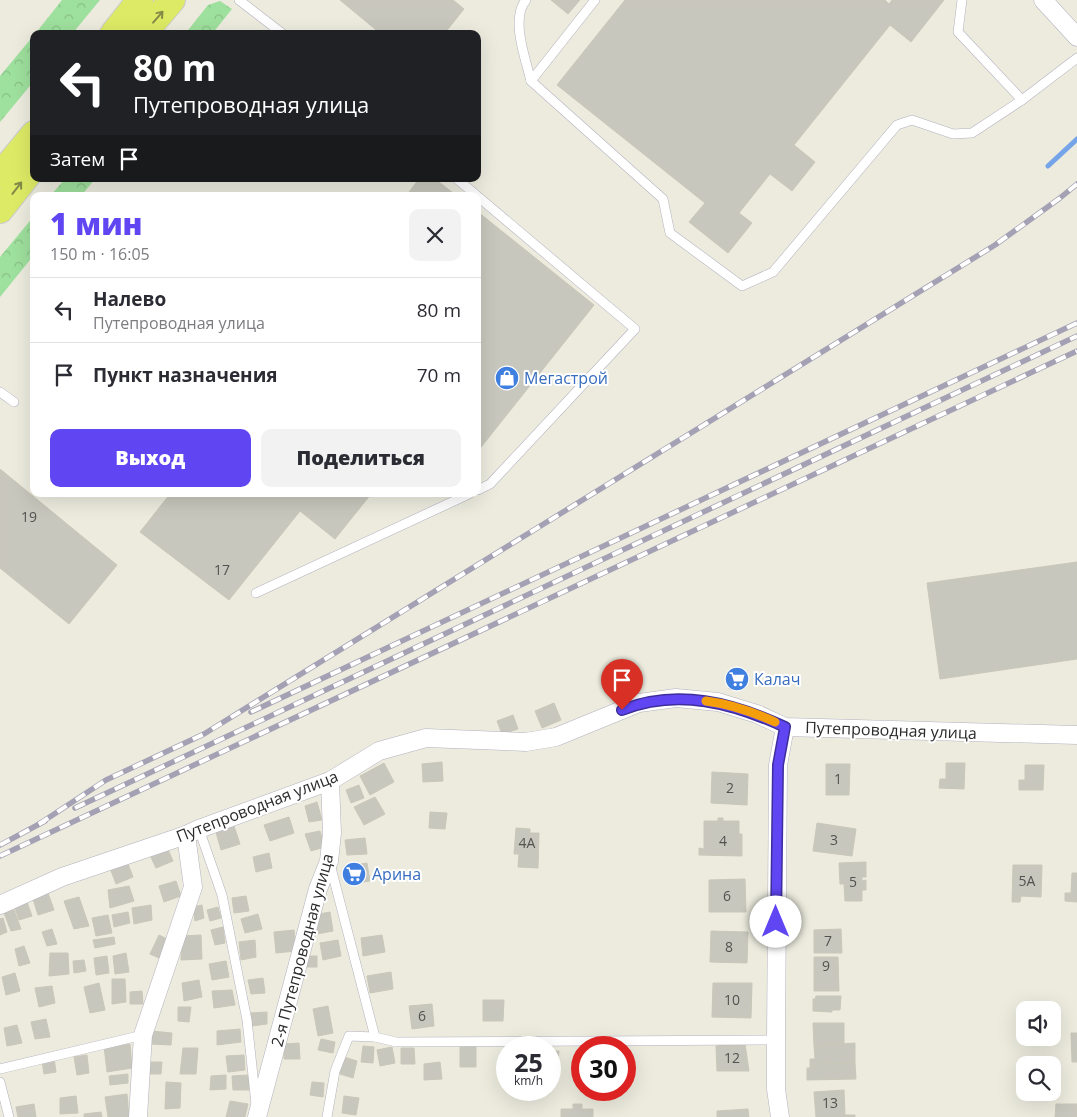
<!DOCTYPE html>
<html lang="ru">
<meta charset="utf-8">
<style>
:root{--surface:#fff;--page:#f2f2f3;--text:#2b2b33;--muted:#7c7c81;--line:#e1e1e2;--accent:#5f46f2}
body{margin:0;font-family:"Open Sans",sans-serif;background:var(--page);color:var(--text);height:100vh;display:flex;flex-direction:column;font-size:19px;white-space:nowrap}
*{box-sizing:border-box;margin:0}
p{font-size:16px;color:var(--muted)}
.icon{flex:none;width:28px;height:28px;fill:none;stroke:currentColor;stroke-width:2;stroke-linecap:round;stroke-linejoin:round}
.map{position:relative;flex:1;overflow:hidden}
.side{position:absolute;left:30px;top:192px;width:451px;height:305px;display:flex;flex-direction:column;background:var(--surface);border-radius:10px;box-shadow:0 5px 20px #0002}
.side>*{flex:none}
.banner{position:absolute;left:30px;top:30px;width:451px;height:152px;border-radius:10px;box-shadow:0 5px 20px #0002;background:#202124;color:#fff;overflow:hidden}
.buttons{position:absolute;left:1016px;top:1001px;display:grid;gap:10px}
.buttons a{display:grid;place-items:center;width:45px;height:45px;border-radius:10px;background:var(--surface);box-shadow:0 5px 20px #0002;font-size:25px}
.speed{position:absolute;left:496px;top:1036px;display:flex;gap:10px;font-size:25px;font-weight:700;text-align:center}
.speed>*{display:grid;place-content:center;width:65px;height:65px;border-radius:50%;background:var(--surface);box-shadow:0 5px 20px #0002;line-height:1}
.speed small{font-size:12px;font-weight:400}
.speed .limit{border:8px solid #d22;background:#fff;color:#111}
.pin{position:absolute;display:grid;place-items:center;width:42px;height:42px;color:#fff;margin:-51px -21px;border-radius:50% 50% 50% 0;rotate:-45deg;box-shadow:0 0 5px #0007}
.pin .icon{rotate:45deg}
.me{position:absolute;width:55px;margin:-28px;rotate:0deg;stroke-linejoin:round;filter:drop-shadow(0 0 4px #0008)}
.turn{display:flex;align-items:center;gap:18px;height:105px;padding:0 20px;font-size:22px}
.turn .icon{width:65px;height:65px;stroke-width:2.5}
.turn b{display:block;font-size:35px;line-height:42px}
.then{display:flex;align-items:center;height:48px;padding:0 20px;background:#0003;gap:10px;font-size:19px}
.round{display:grid;place-items:center;flex:none;width:52px;height:52px;border-radius:10px;background:var(--page)}
.overview{display:flex;align-items:center;justify-content:space-between;height:85px;padding:0 20px}
h1{font-size:30px;font-weight:800;line-height:38px;color:var(--accent)}
.primary-button{display:flex;gap:10px;margin-top:auto;padding:10px 20px}
.primary-button a{flex:1;height:58px;border-radius:10px;background:var(--accent);color:#fff;font-size:20px;font-weight:800;line-height:58px;text-align:center}
.primary-button a+a{background:var(--page);color:var(--text)}
ul{padding:0;list-style:none}
li{display:flex;align-items:center;gap:15px;height:65px;padding:0 20px;border-top:1px solid var(--line)}
li div{flex:1}
li b{display:block;font-size:19px}
li em{font-style:normal}
.map>svg:first-child{display:block}
.forest{fill:url(#forest-crowns)}
.lines{fill:none;stroke-linecap:round;stroke-linejoin:round}
.stream{stroke:#76a4e9;stroke-width:5}
.building{fill:#c8c7bd;stroke:#c8c7b8}
.service-casing{stroke:#b3b1be;stroke-width:10}
.minor-casing{stroke:#b3b1be;stroke-width:19}
.primary-casing{stroke:#ccc;stroke-width:28}
.service{stroke:#fff;stroke-width:9}
.minor{stroke:#fff;stroke-width:18}
.primary{stroke:#ddea65;stroke-width:26}
.rail-casing{stroke:#a4a1b4;stroke-width:5.5}
.rail{stroke:#fff;stroke-width:4;stroke-dasharray:11;stroke-linecap:butt}
.oneway{stroke:#848a48}
.route-casing{stroke:#3e2e9d;stroke-width:12}
.route{stroke:#5f46f2;stroke-width:9}
.slow{stroke:#f59e0b;stroke-width:9}
.labels{text-anchor:middle;stroke-width:4;stroke-linejoin:round;paint-order:stroke}
.number-label{font-size:14px;fill:#525250}
.shop-label{font-size:16px;fill:#366cbe;stroke:#fff;text-anchor:start}
.street-label{font-size:16px;fill:#2b2b2b;stroke:#fff}
</style>
<div class="map">
<svg width="1077" height="1117" viewBox="0 0 1077 1117">
<defs>
<pattern id="forest-crowns" width="20" height="18" patternUnits="userSpaceOnUse" patternTransform="scale(1.25)"><rect width="20" height="18" fill="#9ee09d"/><path d="M2 6a3 3 0 1 1 6 0M12 15a3 3 0 1 1 6 0" fill="none" stroke="#88c087"/></pattern>
</defs>
<rect width="100%" height="100%" fill="#ecebde"/>
<g class="forest">
<polygon points="62,0 100,0 72,34 35,34"/>
<polygon points="220,1 232,9 212,34 185,34 208,5"/>
<polygon points="34,35 34,81 0,122 0,76"/>
<polygon points="65,179 95,179 81,196 50,196"/>
<polygon points="34,216 34,255 0,297 0,257"/>
</g>
<g class="lines">
<polyline class="stream" points="1048,166 1077,139"/>
</g>
<g class="building">
<polygon points="340,0 453,0 464,9 444,34 381,34"/>
<polygon points="551,0 580,0 568,14"/>
<polygon points="625,0 885,0 889,4 892,0 944,0 911,42 890,25 794,145 815,162 792,191 770,174 739,213 752,223 728,253 689,222 705,203 557,85"/>
<polygon points="419,179 435,179 457,196 406,196"/>
<polygon points="478,212 594,305 478,451"/>
<polygon points="0,469 117,565 69,624 0,568"/>
<polygon points="170,494 371,494 335,539 300,511 229,600 140,532"/>
<polygon points="1077,562 1077,659 940,679 927,583"/>
<polygon points="731,670 744,671 742,690 729,689"/>
<polygon points="554,703 561,720 542,728 535,711"/>
<polygon points="513,715 518,729 502,734 497,721"/>
<polygon points="442,762 443,781 423,782 422,764"/>
<polygon points="384,763 394,782 370,795 360,776"/>
<polygon points="946,763 965,763 964,789 939,788 940,779 946,779"/>
<polygon points="826,764 850,764 849,795 826,795"/>
<polygon points="1025,765 1044,765 1043,790 1019,790 1019,780 1025,780"/>
<polygon points="712,772 748,774 747,805 711,803"/>
<polygon points="359,785 364,798 351,803 346,790"/>
<polygon points="375,797 385,814 364,825 354,807"/>
<polygon points="317,802 322,820 309,822 305,806"/>
<polygon points="430,812 447,813 445,829 429,828"/>
<polygon points="289,817 294,833 270,841 264,825"/>
<polygon points="718,818 723,818 723,821 739,821 739,834 742,834 742,856 699,855 699,848 704,849 704,821 718,821"/>
<polygon points="233,823 240,844 221,850 215,829"/>
<polygon points="817,823 856,829 852,856 813,851"/>
<polygon points="516,828 530,829 530,833 539,833 538,868 518,867 519,854 514,854"/>
<polygon points="320,831 325,847 311,851 305,834"/>
<polygon points="365,838 367,854 347,855 345,840"/>
<polygon points="166,845 173,861 156,868 149,853"/>
<polygon points="269,853 272,868 256,872 253,857"/>
<polygon points="127,861 133,877 116,884 110,868"/>
<polygon points="866,862 866,877 862,877 862,881 866,880 866,890 862,890 862,901 845,901 844,884 840,884 839,863"/>
<polygon points="367,863 370,881 351,884 348,866"/>
<polygon points="1013,865 1042,865 1041,897 1021,896 1020,902 1012,902"/>
<polygon points="1072,873 1077,873 1077,902 1065,901 1065,893 1071,893"/>
<polygon points="745,879 746,912 709,912 709,880"/>
<polygon points="176,881 181,896 164,902 159,886"/>
<polygon points="129,886 134,901 110,908 108,890"/>
<polygon points="48,893 54,910 38,915 33,899"/>
<polygon points="246,896 249,911 234,913 232,898"/>
<polygon points="79,897 89,926 74,929 64,901"/>
<polygon points="27,902 32,916 19,920 14,906"/>
<polygon points="151,905 152,920 134,924 132,908"/>
<polygon points="202,905 204,918 195,921 193,907"/>
<polygon points="218,907 221,918 210,921 207,910"/>
<polygon points="14,910 21,929 11,931 4,913"/>
<polygon points="128,912 130,923 114,927 112,915"/>
<polygon points="330,912 333,931 317,934 314,915"/>
<polygon points="258,914 262,929 245,933 241,919"/>
<polygon points="108,915 112,933 96,936 92,918"/>
<polygon points="3,918 7,932 0,935 0,919"/>
<polygon points="223,927 225,943 215,945 211,930"/>
<polygon points="52,929 57,944 47,946 42,932"/>
<polygon points="841,929 842,953 814,953 814,930"/>
<polygon points="294,930 296,951 276,953 274,932"/>
<polygon points="711,931 748,932 747,963 710,962"/>
<polygon points="159,935 167,939 159,958 150,954"/>
<polygon points="201,935 202,959 181,960 182,936"/>
<polygon points="382,935 385,952 363,956 361,938"/>
<polygon points="114,937 115,944 95,948 93,940"/>
<polygon points="255,940 256,957 241,960 239,942"/>
<polygon points="338,940 341,956 323,960 320,943"/>
<polygon points="24,946 30,963 19,966 15,949"/>
<polygon points="50,953 68,953 69,974 49,976"/>
<polygon points="126,953 129,972 115,974 113,956"/>
<polygon points="107,956 109,973 96,975 94,958"/>
<rect x="302" y="956" width="15" height="11"/>
<polygon points="814,957 838,957 839,991 814,991"/>
<polygon points="84,960 86,971 74,973 73,961"/>
<polygon points="226,961 229,977 212,980 209,964"/>
<polygon points="391,972 393,989 370,993 367,976"/>
<polygon points="15,973 20,991 6,995 2,977"/>
<polygon points="263,978 265,993 251,994 248,980"/>
<polygon points="112,979 125,979 126,1002 112,1004"/>
<polygon points="199,980 202,997 184,1001 182,983"/>
<polygon points="99,983 105,1010 90,1013 84,987"/>
<polygon points="713,983 752,983 751,1018 712,1017"/>
<polygon points="52,986 55,1003 39,1007 35,988"/>
<polygon points="232,990 235,1005 214,1008 212,991"/>
<polygon points="142,991 143,1004 130,1004 130,992"/>
<polygon points="816,996 841,996 840,1010 832,1010 832,1012 813,1011 813,999 815,999"/>
<polygon points="483,1000 504,1000 503,1021 483,1021"/>
<polygon points="432,1004 434,1026 412,1029 409,1006"/>
<polygon points="328,1006 333,1033 318,1036 313,1009"/>
<polygon points="178,1007 191,1007 189,1022 178,1021"/>
<polygon points="267,1012 267,1024 252,1026 251,1013"/>
<polygon points="46,1019 50,1037 35,1039 31,1022"/>
<polygon points="813,1023 844,1023 844,1044 814,1046"/>
<polygon points="17,1025 22,1043 7,1046 4,1028"/>
<polygon points="240,1029 241,1042 217,1045 217,1031"/>
<polygon points="151,1031 172,1033 171,1045 149,1044"/>
<polygon points="1071,1033 1077,1033 1077,1062 1072,1062"/>
<polygon points="321,1039 335,1042 333,1053 318,1050"/>
<polygon points="299,1043 300,1059 284,1059 284,1044"/>
<polygon points="855,1043 855,1063 815,1064 815,1068 810,1068 810,1059 815,1059 814,1046"/>
<polygon points="130,1044 132,1068 107,1072 104,1046"/>
<polygon points="745,1044 749,1071 717,1071 716,1046"/>
<polygon points="363,1046 374,1047 373,1063 361,1062"/>
<polygon points="476,1046 476,1067 460,1067 460,1047"/>
<polygon points="392,1047 395,1063 380,1066 377,1050"/>
<polygon points="183,1048 198,1048 196,1074 180,1074"/>
<polygon points="401,1048 414,1048 415,1064 401,1064"/>
<polygon points="550,1051 559,1051 558,1063 554,1063 553,1080 550,1080"/>
<polygon points="87,1055 89,1073 77,1075 74,1057"/>
<polygon points="244,1055 245,1070 228,1072 226,1056"/>
<polygon points="344,1057 357,1061 353,1078 340,1074"/>
<polygon points="54,1058 56,1072 44,1074 42,1061"/>
<polygon points="147,1062 162,1062 161,1074 144,1074"/>
<polygon points="440,1062 442,1079 424,1080 424,1064"/>
<polygon points="855,1063 856,1079 807,1080 807,1068 815,1068 815,1064"/>
<polygon points="128,1074 128,1083 110,1085 109,1076"/>
<polygon points="226,1075 226,1089 210,1090 211,1076"/>
<polygon points="248,1075 249,1090 233,1090 232,1076"/>
<polygon points="166,1082 181,1083 180,1108 165,1109"/>
<polygon points="312,1082 324,1083 323,1097 310,1095"/>
<polygon points="844,1090 845,1115 855,1115 855,1117 816,1117 814,1092"/>
<polygon points="127,1094 129,1117 108,1117 105,1097"/>
<polygon points="76,1096 78,1113 60,1114 60,1098"/>
<polygon points="344,1096 359,1098 356,1115 342,1113"/>
<polygon points="230,1101 248,1104 245,1117 226,1117"/>
<polygon points="34,1104 36,1117 18,1117 16,1107"/>
<polygon points="573,1104 582,1104 582,1109 593,1109 593,1117 561,1117 561,1109 573,1109"/>
<polygon points="1056,1104 1077,1104 1077,1117 1055,1117"/>
<polygon points="748,1109 749,1117 717,1117 717,1111"/>
<polygon points="101,1112 102,1117 84,1117 84,1114"/>
</g>
<g class="lines">
<g class="service-casing">
<g id="service">
<polyline points="239,0 283,34"/>
<path d="M526,0C510,19 526,60 531,81"/>
<polyline points="595,0 531,81 663,199 670,233 742,286 773,272 897,125 912,120 953,134 972,133 1022,100 1077,58"/>
<polyline points="962,0 958,32 1022,100"/>
<polyline points="457,179 635,329 490,484 478,490"/>
<polyline points="0,392 14,402"/>
<polyline points="256,593 469,494"/>
<polyline points="199,829 222,895 247,1020 256,1104"/>
<polyline points="330,864 375,1037 396,1042 776,1040"/>
<polyline points="0,1069 143,1035"/>
<polyline points="0,1082 9,1117"/>
<polyline points="327,1117 335,1071 349,1036 375,1037"/>
</g>
</g>
<g class="minor-casing">
<g id="minor">
<polyline points="1043,0 1077,37"/>
<polyline points="0,905 62,877 186,835 199,829 330,781 379,751 426,738 526,742 556,737 639,703 676,698 718,702 757,714 785,727 1077,735"/>
<polyline points="138,1117 143,1035 193,887 186,835"/>
<polyline points="257,1117 318,889 329,861 332,833 330,781"/>
<polyline points="780,1117 776,1089 776,1040 778,765 785,727"/>
</g>
</g>
<g class="primary-casing">
<g id="primary">
<polyline points="113,34 140,0"/>
<polyline points="143,34 172,0"/>
<polyline points="0,175 34,134"/>
<polyline points="0,210 34,167"/>
</g>
</g>
<use href="#service" class="service"/>
<use href="#minor" class="minor"/>
<use href="#primary" class="primary"/>
<g class="rail-casing">
<g id="rail">
<polyline points="251,712 1077,323"/>
<polyline points="75,808 1077,336"/>
<polyline points="39,824 106,780 204,734 995,245 1060,198 1077,184"/>
<polyline points="0,845 45,821"/>
<polyline points="0,856 1077,351"/>
</g>
</g>
<use href="#rail" class="rail"/>
</g>
<defs><path id="oneway-shaft" d="M-6 0H5M1.5-3L5.5 0L1.5 3" fill="none" stroke-width="1.6" stroke-linecap="round" stroke-linejoin="round" transform="scale(1.25)"/></defs>
<g class="oneway">
<use href="#oneway-shaft" transform="translate(158 17) rotate(-49)"/>
<use href="#oneway-shaft" transform="translate(17 188) rotate(-52)"/>
</g>
<g class="lines">
<g class="route-casing">
<path id="route" d="M622,710C678,688 733,703 785,727L778,765L776,922"/>
</g>
<use href="#route" class="route"/>
<path class="slow" d="M706,701C730,704 753,712 775,722"/>
</g>
<defs>
<g id="shop-disc" transform="scale(1.25)"><circle r="9.5" fill="#3f7fe0" stroke="#fff"/><path d="M-5-2.5h2.3a2.7 3.5 0 0 1 5.4 0H5L5.5 6h-11ZM-1.5-2.5h3a1.5 2.3 0 0 0-3 0Z" fill="#fff"/></g>
<g id="supermarket-disc" transform="scale(1.25)"><circle r="9.5" fill="#3f7fe0" stroke="#fff"/><path d="M-6-5.5h2.5l.6 2H6L4.5 2H-2.5L-4.4-4H-6ZM-1.5 3.2a1.3 1.3 0 1 0 .1 0ZM3 3.2a1.3 1.3 0 1 0 .1 0Z" fill="#fff"/></g>
</defs>
<g fill-rule="evenodd">
<use href="#shop-disc" x="507" y="378"/>
<use href="#supermarket-disc" x="737" y="679"/>
<use href="#supermarket-disc" x="354" y="874"/>
</g>
<g class="labels">
<g class="number-label">
<text x="29" y="522">19</text>
<text x="222" y="575">17</text>
<text x="838" y="784">1</text>
<text x="730" y="793">2</text>
<text x="834" y="845">3</text>
<text x="723" y="846">4</text>
<text x="527" y="848">4А</text>
<text x="1027" y="886">5А</text>
<text x="853" y="887">5</text>
<text x="727" y="901">6</text>
<text x="828" y="946">7</text>
<text x="729" y="952">8</text>
<text x="826" y="971">9</text>
<text x="732" y="1005">10</text>
<text x="422" y="1021">6</text>
<text x="732" y="1063">12</text>
<text x="830" y="1108">13</text>
</g>
<g class="shop-label">
<text x="524" y="384">Мегастрой</text>
<text x="754" y="685">Калач</text>
<text x="372" y="880">Арина</text>
</g>
<g class="street-label">
<text transform="translate(891 730) rotate(2)" y="6">Путепроводная улица</text>
<text transform="translate(257 806) rotate(-21)" y="6">Путепроводная улица</text>
<text transform="translate(302 950) rotate(-75)" y="6">2-я Путепроводная улица</text>
</g>
</g>
</svg>
<div class="buttons">
<a><svg class="icon" aria-label="sound" viewBox="0 0 24 24"><path d="M4 9h4l5-4v14l-5-4H4zM17 9q2 3 0 6"/></svg></a>
<a><svg class="icon" aria-label="search" viewBox="0 0 24 24"><circle cx="10" cy="10" r="6"/><path d="M15 15l6 6"/></svg></a>
</div>
<div class="speed"><div>25<small>km/h</small></div><div class="limit">30</div></div>
<div class="pin" style="left:622px;top:710px;background:#d93025"><svg class="icon" aria-label="arrive" viewBox="0 0 24 24"><path d="M6 21V4h12l-3 4 3 4H6"/></svg></div>
<svg class="me" style="left:776px;top:922px" viewBox="-20 -20 40 40"><circle r="19" fill="#fff"/><path d="M0-13L10 11 0 6-10 11z" fill="#5f46f2"/></svg>
<div class="banner">
<div class="turn"><svg class="icon" aria-label="left" viewBox="0 0 24 24"><path d="M17 20v-9H6M10 6l-5 5 5 5"/></svg><div><b>80 m</b>Путепроводная улица</div></div>
<div class="then">Затем<svg class="icon" aria-label="arrive" viewBox="0 0 24 24"><path d="M6 21V4h12l-3 4 3 4H6"/></svg></div>
</div>
<section class="side">
<div class="overview"><div><h1>1 мин</h1><p>150 m · 16:05</p></div><a class="round"><svg class="icon" aria-label="close" viewBox="0 0 24 24"><path d="M6 6l12 12M18 6L6 18"/></svg></a></div>
<ul>
<li><svg class="icon" aria-label="left" viewBox="0 0 24 24"><path d="M17 20v-9H6M10 6l-5 5 5 5"/></svg><div><b>Налево</b><p>Путепроводная улица</p></div><em>80 m</em></li>
<li><svg class="icon" aria-label="arrive" viewBox="0 0 24 24"><path d="M6 21V4h12l-3 4 3 4H6"/></svg><div><b>Пункт назначения</b></div><em>70 m</em></li>
</ul>
<div class="primary-button"><a>Выход</a><a>Поделиться</a></div>
</section>
</div>
